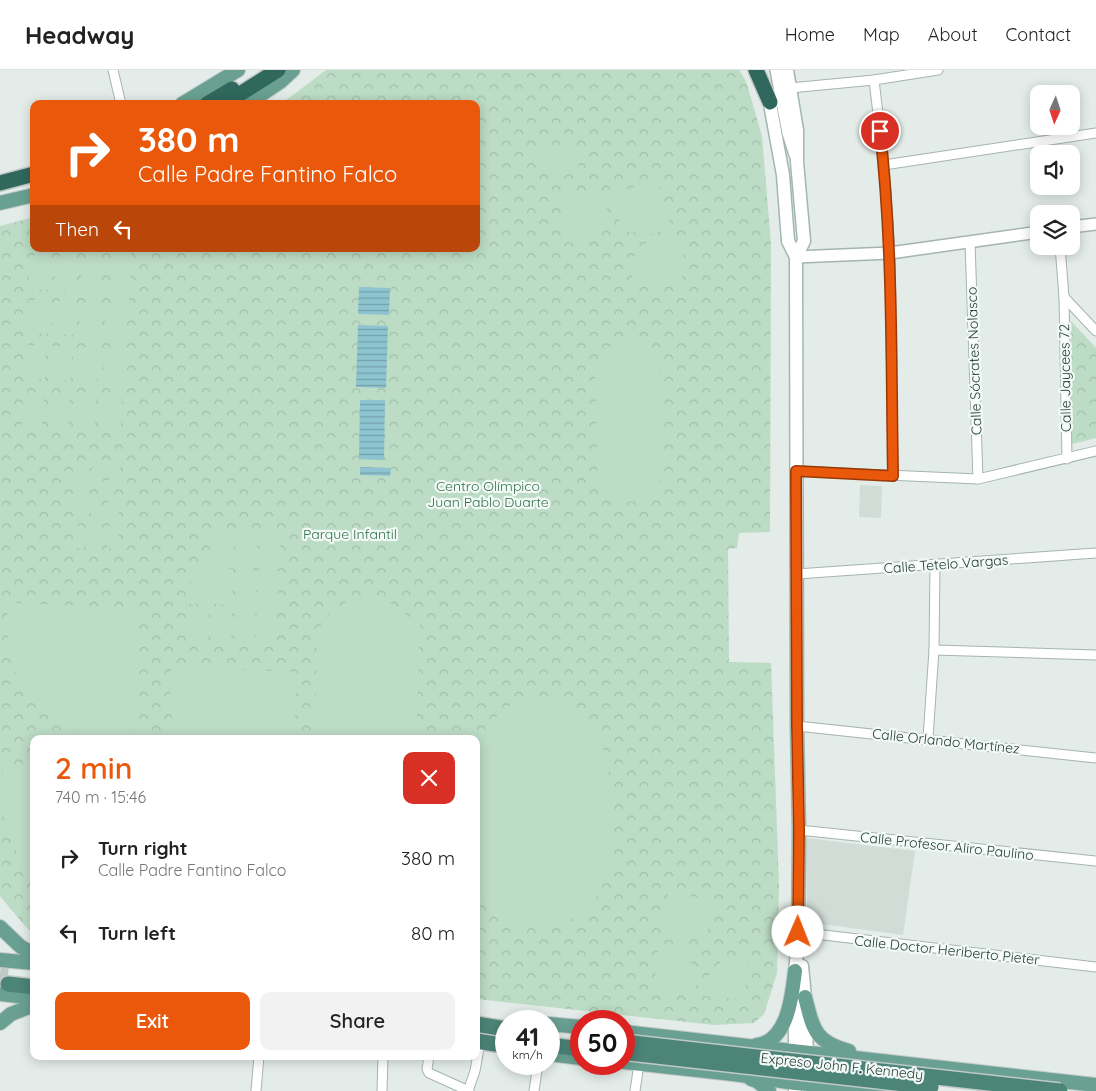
<!DOCTYPE html>
<meta charset="utf-8">
<style>
:root{--surface:#fff;--page:#f2f2f2;--text:#222;--muted:#767676;--line:#e0e0e0;--accent:#ea580c}
body{margin:0;font-family:Quicksand,sans-serif;background:var(--page);color:var(--text);height:100vh;display:flex;flex-direction:column;font-size:19px;white-space:nowrap}
*{box-sizing:border-box;margin:0}
p{font-size:16px;color:var(--muted)}
.icon{flex:none;width:28px;height:28px;fill:none;stroke:currentColor;stroke-width:2;stroke-linecap:round;stroke-linejoin:round}
.map{position:relative;flex:1;overflow:hidden}
.drawer{position:absolute;left:30px;top:665px;width:450px;height:325px;display:flex;flex-direction:column;background:var(--surface);border-radius:10px;box-shadow:0 2px 12px #0003}
.drawer>*{flex:none}
.hud{position:absolute;left:30px;top:30px;width:450px;height:152px;border-radius:10px;box-shadow:0 2px 12px #0003;background:#ea580c;color:#fff;overflow:hidden}
.needle{width:32px;rotate:183deg}
.controls{position:absolute;left:1030px;top:15px;display:grid;gap:10px}
.controls a{display:grid;place-items:center;width:50px;height:50px;border-radius:10px;background:var(--surface);box-shadow:0 2px 12px #0003;font-size:25px}
.speed{position:absolute;left:495px;top:940px;display:flex;gap:10px;font-size:25px;font-weight:700;text-align:center}
.speed>*{display:grid;place-content:center;width:65px;height:65px;border-radius:50%;background:var(--surface);box-shadow:0 2px 12px #0003;line-height:1}
.speed small{font-size:12px;font-weight:400}
.speed .limit{border:8px solid #d22;background:#fff;color:#111}
.pin{position:absolute;display:grid;place-items:center;width:42px;height:42px;color:#fff;margin:-21px;border:2px solid #fff;border-radius:50%;box-shadow:0 1px 5px #0007}
.me{position:absolute;width:55px;margin:-28px;rotate:1deg;stroke-linejoin:round;filter:drop-shadow(0 0 4px #0008)}
.turn{display:flex;align-items:center;gap:18px;height:105px;padding:0 25px;font-size:22px}
.turn .icon{width:65px;height:65px;stroke-width:2.5}
.turn b{display:block;font-size:35px;line-height:42px}
.then{display:flex;align-items:center;height:48px;padding:0 25px;background:#0003;gap:10px;font-size:19px}
.round{display:grid;place-items:center;flex:none;width:52px;height:52px;border-radius:10px;background:var(--page)}
.summary{display:flex;align-items:center;justify-content:space-between;height:85px;padding:0 25px}
h1{font-size:30px;font-weight:600;line-height:38px;color:var(--accent)}
.button{display:flex;gap:10px;margin-top:auto;padding:10px 25px}
.button a{flex:1;height:58px;border-radius:10px;background:var(--accent);color:#fff;font-size:20px;font-weight:600;line-height:58px;text-align:center}
.button a+a{background:var(--page);color:var(--text)}
ul{padding:0;list-style:none}
li{display:flex;align-items:center;gap:15px;height:75px;padding:0 25px}
li div{flex:1}
li b{display:block;font-size:19px}
li em{font-style:normal}
header{display:flex;align-items:center;gap:30px;box-sizing:border-box;height:70px;padding:0 25px;background:var(--surface);border-bottom:1px solid var(--line)}
header strong{font-size:24px}
nav{display:flex;gap:28px;margin-inline-start:auto;font-size:18px}
.map>svg:first-child{display:block}
.built{fill:#d1dcd7}
.park{fill:url(#park-crowns)}
.pitch{fill:#bcdcc5}
.water{fill:url(#water-rules)}
.lines{fill:none;stroke-linecap:round;stroke-linejoin:round}
.trunk-tunnel{stroke:#bdc9c4;stroke-width:15;stroke-dasharray:15 8;stroke-linecap:butt}
.minor-casing{stroke:#a6b4af;stroke-width:11}
.tertiary-casing{stroke:#a6b4af;stroke-width:14}
.secondary-casing{stroke:#a1b7b0;stroke-width:15}
.primary-casing{stroke:#c1c9c7;stroke-width:16}
.trunk-casing{stroke:#c1c9c7;stroke-width:18}
.motorway-casing{stroke:#c1c9c7;stroke-width:18}
.minor{stroke:#fff;stroke-width:9}
.tertiary{stroke:#fff;stroke-width:11}
.secondary{stroke:#fff;stroke-width:12}
.primary{stroke:#69a092;stroke-width:14}
.trunk{stroke:#4c8478;stroke-width:15}
.motorway{stroke:#30685d;stroke-width:15}
.trunk-bridge-casing{stroke:#c1c9c7;stroke-width:18;stroke-linecap:butt}
.trunk-bridge{stroke:#4c8478;stroke-width:15}
.route-casing{stroke:#983908;stroke-width:12}
.route{stroke:#ea580c;stroke-width:9}
.labels{text-anchor:middle;stroke-width:4.5;stroke-linejoin:round;paint-order:stroke}
.street-label{font-size:14px;fill:#233d36;stroke:#f3f9f6}
.park-label{font-size:14px;fill:#2f724a;stroke:#f3f9f6}
</style>
<header>
<strong>Headway</strong>
<nav><a>Home</a><a>Map</a><a>About</a><a>Contact</a></nav>
</header>
<div class="map">
<svg width="1096" height="1021" viewBox="0 0 1096 1021">
<defs>
<pattern id="park-crowns" width="20" height="18" patternUnits="userSpaceOnUse" patternTransform="scale(1.25)"><rect width="20" height="18" fill="#bcdcc5"/><path d="M2 6a3 3 0 1 1 6 0M12 15a3 3 0 1 1 6 0" fill="none" stroke="#a1beaa"/></pattern>
<pattern id="water-rules" width="6" height="5" patternUnits="userSpaceOnUse" patternTransform="scale(1.25)"><rect width="6" height="5" fill="#8dc4cf"/><path d="M0 2.5h6" fill="none" stroke="#73a0a9"/></pattern>
</defs>
<rect width="100%" height="100%" fill="#e3ece8"/>
<g class="built">
<polygon points="860,415 882,416 881,448 859,447"/>
<polygon points="806,768 915,781 903,865 807,852"/>
</g>
<g class="park">
<polygon points="326,0 739,0 746,11 762,66 771,174 770,462 739,463 737,478 728,479 729,592 771,593 779,815 777,903 764,944 754,953 714,955 476,929 476,669 34,669 34,864 24,855 0,826 0,156 34,147 34,179 476,179 476,34 281,34"/>
<polygon points="1071,251 1096,278 1096,368 1072,374"/>
</g>
<g class="pitch">
<polygon points="541,71 582,84 575,106 535,93"/>
<polygon points="657,110 672,158 649,165 626,161 614,142 612,124"/>
<path d="M607,122C608,151 607,155 583,173L562,172V124Z"/>
<path d="M686,165L681,217L632,213C632,205 632,196 634,188C640,167 668,167 686,165Z"/>
<polygon points="113,183 131,183 129,232 112,232"/>
<polygon points="30,185 50,186 49,220 28,219"/>
<polygon points="56,186 76,187 75,221 54,220"/>
<polygon points="82,188 102,188 101,222 81,221"/>
<polygon points="28,230 48,230 47,264 27,263"/>
<polygon points="54,231 74,232 73,265 52,264"/>
<polygon points="80,232 101,233 99,266 79,266"/>
<polygon points="106,233 127,234 125,268 105,267"/>
<path d="M626,268C647,272 653,278 660,298L664,398C656,442 608,443 597,399L595,301C600,283 609,275 626,268Z"/>
<polygon points="26,275 46,276 45,309 25,309"/>
<polygon points="52,276 72,277 71,311 50,310"/>
<polygon points="78,277 99,278 97,312 77,311"/>
<polygon points="104,278 125,279 123,313 103,312"/>
<polygon points="24,323 44,324 42,357 22,356"/>
<polygon points="49,324 70,325 68,358 48,358"/>
<polygon points="76,325 96,326 95,360 74,359"/>
<polygon points="102,326 122,327 121,361 100,360"/>
<polygon points="74,396 85,397 85,419 74,419"/>
<polygon points="92,397 103,397 102,419 91,419"/>
<rect x="109" y="397" width="11" height="22"/>
<polygon points="74,427 85,427 84,449 73,449"/>
<rect x="91" y="427" width="11" height="22"/>
<polygon points="108,427 119,427 119,450 108,449"/>
<polygon points="73,455 84,456 84,478 73,478"/>
<rect x="90" y="456" width="11" height="22"/>
<polygon points="108,456 119,456 118,479 107,478"/>
<polygon points="214,459 234,459 233,495 213,495"/>
<polygon points="238,460 258,460 256,497 236,496"/>
<polygon points="260,460 280,461 279,497 259,496"/>
<polygon points="191,498 211,498 210,534 190,534"/>
<polygon points="213,498 233,499 232,535 212,534"/>
<polygon points="236,500 256,500 255,536 235,536"/>
<polygon points="259,500 279,501 277,537 257,536"/>
<path d="M367,527C377,528 387,530 395,536C406,543 406,548 420,549L416,669H314L317,569C324,543 341,530 367,527Z"/>
<path d="M7,533L139,538L135,667C121,666 106,668 93,664C20,645 6,602 7,533Z"/>
<polygon points="189,538 209,539 208,575 188,574"/>
<polygon points="212,539 232,540 231,576 211,575"/>
<polygon points="235,540 255,541 254,577 234,576"/>
<polygon points="257,541 277,541 276,577 256,577"/>
<path d="M171,597L297,602L294,669H179C168,647 170,621 171,597Z"/>
<polygon points="535,628 546,628 576,639 595,661 607,688 615,747 609,801 593,834 566,852 541,857 532,857 505,849 486,834 476,809 476,680 482,663 505,637"/>
<path d="M3,697L34,698V803C28,799 25,794 21,788C0,758 1,732 3,697Z"/>
<path d="M668,823L715,830C714,837 715,847 711,854C702,874 679,871 661,869Z"/>
<path d="M659,876L681,878C696,898 698,902 695,927L653,921Z"/>
<path d="M728,888L748,890L744,930L705,926C708,904 708,900 728,888Z"/>
</g>
<g class="water">
<polygon points="359,217 390,218 389,245 358,244"/>
<polygon points="358,255 388,256 386,318 356,317"/>
<polygon points="360,330 385,330 384,390 359,389"/>
<polygon points="360,397 391,398 390,406 360,405"/>
</g>
<g class="lines">
<polyline class="trunk-tunnel" points="0,903 8,904"/>
<g class="minor-casing">
<g id="minor">
<polyline points="113,0 121,34"/>
<polyline points="874,10 884,95 890,183 893,406"/>
<polyline points="790,18 874,10 938,0"/>
<polyline points="884,95 1096,63"/>
<polyline points="970,172 978,409"/>
<polyline points="1060,176 1064,227 1067,389"/>
<polyline points="1064,227 1096,261"/>
<polyline points="796,401 978,409 1096,381"/>
<polyline points="797,504 1096,483"/>
<polyline points="934,580 1096,585"/>
<polyline points="797,656 1096,688"/>
<polyline points="928,668 934,580 935,494"/>
<polyline points="799,760 1096,791"/>
<polyline points="798,862 1096,897"/>
<polyline points="429,986 427,999 429,1003 469,1021"/>
<polyline points="256,1021 259,986"/>
<polyline points="382,1021 383,986"/>
<polyline points="468,1021 475,1001 480,972"/>
<polyline points="534,1021 538,994"/>
<polyline points="635,1021 639,994"/>
</g>
</g>
<g class="tertiary-casing">
<g id="tertiary">
<polyline points="776,0 788,63 795,85"/>
<polyline points="1071,157 1096,154"/>
<polyline points="796,187 890,183 1039,162"/>
</g>
</g>
<g class="secondary-casing">
<g id="secondary">
<polyline points="787,0 797,60 797,92 804,171 796,187 797,656 799,760 798,872 795,901 795,1021"/>
<polyline points="768,23 783,105 788,171 796,187"/>
<polyline points="802,896 805,927 808,1021"/>
</g>
</g>
<g class="primary-casing">
<g id="primary">
<polyline points="182,34 238,0"/>
<polyline points="247,34 280,12 293,0"/>
<polyline points="0,133 34,125"/>
<polyline points="0,857 21,877 34,884"/>
<polyline points="0,890 34,893"/>
<polyline points="0,924 34,928"/>
<path d="M805,927C813,958 814,972 849,981"/>
<polyline points="0,953 11,944 34,935"/>
<polyline points="549,954 581,957"/>
<polyline points="624,962 1096,1015"/>
<path d="M757,975C788,971 792,926 795,901"/>
<polyline points="549,984 581,988"/>
<polyline points="624,992 733,1004 795,1013 893,1021"/>
<polyline points="751,1009 757,1011 769,1021"/>
</g>
</g>
<g class="trunk-casing">
<g id="trunk">
<polyline points="8,914 34,917"/>
<polyline points="476,954 506,959"/>
<polyline points="476,971 495,974 506,973"/>
<polyline points="549,975 581,979"/>
</g>
</g>
<g class="motorway-casing">
<g id="motorway">
<polyline points="756,0 770,32"/>
<polyline points="207,34 232,19"/>
<polyline points="224,34 278,0"/>
<polyline points="0,113 34,104"/>
</g>
</g>
<use href="#minor" class="minor"/>
<use href="#tertiary" class="tertiary"/>
<use href="#secondary" class="secondary"/>
<use href="#primary" class="primary"/>
<use href="#trunk" class="trunk"/>
<use href="#motorway" class="motorway"/>
<g class="trunk-bridge-casing">
<g id="trunk-bridge">
<polyline points="633,973 1060,1021"/>
<polyline points="630,983 931,1017"/>
</g>
</g>
<use href="#trunk-bridge" class="trunk-bridge"/>
</g>
<g class="lines">
<g class="route-casing">
<path id="route" d="M798,862L799,760L797,656L796,401L893,406C891,291 893,176 880,61"/>
</g>
<use href="#route" class="route"/>
</g>
<g class="labels">
<g class="street-label">
<text transform="translate(974 291) rotate(-92)" y="5">Calle Sócrates Nolasco</text>
<text transform="translate(1065 308) rotate(-91)" y="5">Calle Jaycees 72</text>
<text transform="translate(946 494) rotate(-4)" y="5">Calle Tetelo Vargas</text>
<text transform="translate(946 671) rotate(6)" y="5">Calle Orlando Martínez</text>
<text transform="translate(947 776) rotate(6)" y="5">Calle Profesor Aliro Paulino</text>
<text transform="translate(947 880) rotate(6)" y="5">Calle Doctor Heriberto Pieter</text>
<text transform="translate(842 996) rotate(6)" y="5">Expreso John F. Kennedy</text>
</g>
<g class="park-label">
<text x="488" y="421">Centro Olímpico<tspan x="488" dy="16">Juan Pablo Duarte</tspan></text>
<text x="350" y="469">Parque Infantil</text>
</g>
</g>
</svg>
<div class="controls">
<a><svg class="needle" viewBox="-14 -14 28 28"><path d="M0-13l5 13h-10z" fill="#e53935"/><path d="M0 13l5-13h-10z" fill="#767676"/></svg></a>
<a><svg class="icon" aria-label="sound" viewBox="0 0 24 24"><path d="M4 9h4l5-4v14l-5-4H4zM17 9q2 3 0 6"/></svg></a>
<a><svg class="icon" aria-label="layers" viewBox="0 0 24 24"><path d="M12 4l9 5-9 5-9-5zM3 14l9 5 9-5"/></svg></a>
</div>
<div class="speed"><div>41<small>km/h</small></div><div class="limit">50</div></div>
<div class="pin" style="left:880px;top:61px;background:#d93025"><svg class="icon" aria-label="arrive" viewBox="0 0 24 24"><path d="M6 21V4h12l-3 4 3 4H6"/></svg></div>
<svg class="me" style="left:798px;top:862px" viewBox="-20 -20 40 40"><circle r="19" fill="#fff"/><path d="M0-13L10 11 0 6-10 11z" fill="#ea580c"/></svg>
<div class="hud">
<div class="turn"><svg class="icon" aria-label="right" viewBox="0 0 24 24"><path d="M7 20v-9h11M14 6l5 5-5 5"/></svg><div><b>380 m</b>Calle Padre Fantino Falco</div></div>
<div class="then">Then<svg class="icon" aria-label="left" viewBox="0 0 24 24"><path d="M17 20v-9H6M10 6l-5 5 5 5"/></svg></div>
</div>
<section class="drawer">
<div class="summary"><div><h1>2 min</h1><p>740 m · 15:46</p></div><a class="round" style="background:#d93025;color:#fff"><svg class="icon" aria-label="close" viewBox="0 0 24 24"><path d="M6 6l12 12M18 6L6 18"/></svg></a></div>
<ul>
<li><svg class="icon" aria-label="right" viewBox="0 0 24 24"><path d="M7 20v-9h11M14 6l5 5-5 5"/></svg><div><b>Turn right</b><p>Calle Padre Fantino Falco</p></div><em>380 m</em></li>
<li><svg class="icon" aria-label="left" viewBox="0 0 24 24"><path d="M17 20v-9H6M10 6l-5 5 5 5"/></svg><div><b>Turn left</b></div><em>80 m</em></li>
</ul>
<div class="button"><a>Exit</a><a>Share</a></div>
</section>
</div>
